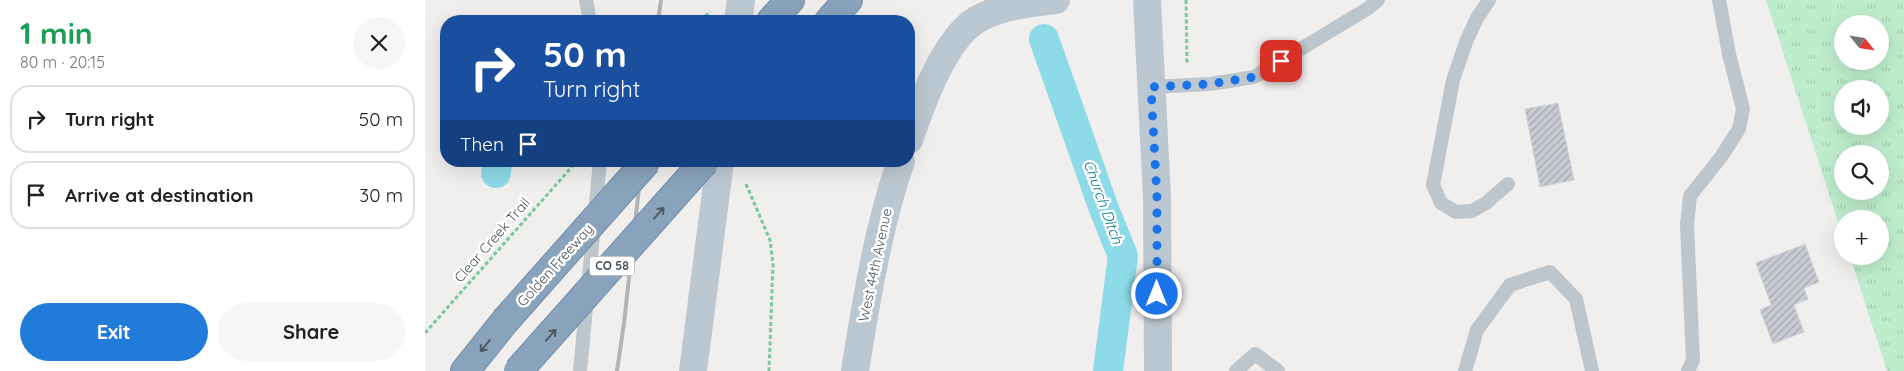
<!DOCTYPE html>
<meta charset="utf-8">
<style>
:root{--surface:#fff;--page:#f6f6f6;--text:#202124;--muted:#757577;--line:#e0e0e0;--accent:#217bd8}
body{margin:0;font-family:Quicksand,sans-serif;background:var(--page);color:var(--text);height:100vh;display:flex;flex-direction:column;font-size:19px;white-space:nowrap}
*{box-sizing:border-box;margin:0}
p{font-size:16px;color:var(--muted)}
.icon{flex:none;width:28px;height:28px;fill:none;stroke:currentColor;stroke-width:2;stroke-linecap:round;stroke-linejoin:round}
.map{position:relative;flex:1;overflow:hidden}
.panel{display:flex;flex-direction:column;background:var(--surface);width:425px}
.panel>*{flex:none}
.guide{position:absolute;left:15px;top:15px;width:475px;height:152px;border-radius:20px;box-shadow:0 5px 20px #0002;background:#1a4fa0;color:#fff;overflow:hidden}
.needle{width:32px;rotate:120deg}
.controls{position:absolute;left:1409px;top:15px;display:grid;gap:10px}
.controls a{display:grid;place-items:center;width:55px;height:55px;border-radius:50%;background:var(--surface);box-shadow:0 5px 20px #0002;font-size:25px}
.pin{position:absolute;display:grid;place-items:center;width:42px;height:42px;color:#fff;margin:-21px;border-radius:10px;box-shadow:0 2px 8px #0006}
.me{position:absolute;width:55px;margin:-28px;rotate:0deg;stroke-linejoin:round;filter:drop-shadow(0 0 4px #0008)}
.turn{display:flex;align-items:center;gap:18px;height:105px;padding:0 20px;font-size:22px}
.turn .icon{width:65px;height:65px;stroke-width:2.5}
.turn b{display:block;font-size:35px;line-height:42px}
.then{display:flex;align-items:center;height:48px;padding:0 20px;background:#0003;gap:10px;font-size:19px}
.round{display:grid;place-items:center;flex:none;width:52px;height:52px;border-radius:26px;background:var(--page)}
.headline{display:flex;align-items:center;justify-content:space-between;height:85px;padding:0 20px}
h1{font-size:30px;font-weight:800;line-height:38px;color:#1e9e55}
.primary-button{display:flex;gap:10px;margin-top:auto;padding:10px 20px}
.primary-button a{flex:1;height:58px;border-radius:30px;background:var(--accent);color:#fff;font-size:20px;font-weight:800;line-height:58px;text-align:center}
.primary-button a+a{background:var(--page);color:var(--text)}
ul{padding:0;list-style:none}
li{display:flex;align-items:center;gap:15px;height:68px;margin:0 10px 8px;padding:0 10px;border:2px solid var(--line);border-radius:20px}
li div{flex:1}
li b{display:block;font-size:19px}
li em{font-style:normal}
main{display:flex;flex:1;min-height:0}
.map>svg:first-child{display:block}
.grass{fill:url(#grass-tufts);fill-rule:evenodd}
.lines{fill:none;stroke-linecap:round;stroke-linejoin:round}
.canal{stroke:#8ddae8;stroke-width:30}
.building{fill:url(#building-hatch);stroke:#d2d5d9}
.highway-casing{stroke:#738fa7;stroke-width:30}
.path{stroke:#78c99c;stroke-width:3;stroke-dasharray:4 2.5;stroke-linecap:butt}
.lane{stroke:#bdc6cd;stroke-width:14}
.secondary{stroke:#bcc8d1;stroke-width:28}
.highway{stroke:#88a3bb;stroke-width:28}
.rail{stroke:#b0b4b8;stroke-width:4}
.highway-bridge-casing{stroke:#738fa7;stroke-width:30;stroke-linecap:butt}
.highway-bridge{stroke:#88a3bb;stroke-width:28}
.oneway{stroke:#4e5a65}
.route{stroke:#1a73e8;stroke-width:9;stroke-dasharray:0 16.2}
.labels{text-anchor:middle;stroke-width:5;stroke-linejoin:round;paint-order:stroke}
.shield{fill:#fff;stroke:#7e868c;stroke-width:1}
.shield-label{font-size:12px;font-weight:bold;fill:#47525b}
.street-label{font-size:14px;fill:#47525b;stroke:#fff}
.water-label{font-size:15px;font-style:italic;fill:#128094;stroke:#fff}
</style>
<main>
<section class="panel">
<div class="headline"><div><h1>1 min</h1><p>80 m · 20:15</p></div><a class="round"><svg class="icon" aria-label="close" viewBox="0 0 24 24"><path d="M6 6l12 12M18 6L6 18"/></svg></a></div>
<ul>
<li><svg class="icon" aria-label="right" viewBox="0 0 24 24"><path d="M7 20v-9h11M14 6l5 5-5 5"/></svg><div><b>Turn right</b></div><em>50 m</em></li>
<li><svg class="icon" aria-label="arrive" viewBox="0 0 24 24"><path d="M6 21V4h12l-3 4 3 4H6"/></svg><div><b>Arrive at destination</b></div><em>30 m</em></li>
</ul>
<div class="primary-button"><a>Exit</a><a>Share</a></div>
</section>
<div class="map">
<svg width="1479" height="371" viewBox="0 0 1479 371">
<defs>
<pattern id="grass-tufts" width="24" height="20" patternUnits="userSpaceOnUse" patternTransform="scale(1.25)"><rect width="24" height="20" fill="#beedcd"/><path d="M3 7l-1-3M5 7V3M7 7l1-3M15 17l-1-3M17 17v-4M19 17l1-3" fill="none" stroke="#a5cdb2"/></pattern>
<pattern id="building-hatch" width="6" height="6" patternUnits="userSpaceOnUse" patternTransform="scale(1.25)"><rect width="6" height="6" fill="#c8cbd1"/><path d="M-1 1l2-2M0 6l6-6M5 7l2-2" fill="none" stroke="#a4a7ad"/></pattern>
</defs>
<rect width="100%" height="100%" fill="#f1eeee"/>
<path class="grass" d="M1341,0H1479V371H1462L1425,256H1455V219H1418L1417,234ZM1418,24H1455V61H1418ZM1418,89H1455V126H1418ZM1418,154H1455V191H1418Z"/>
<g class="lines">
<g class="canal">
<polyline points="619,39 679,209 698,256 683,371"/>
<polyline points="71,173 72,161"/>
</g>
</g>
<g class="building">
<polygon points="1133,103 1149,180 1115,187 1100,109"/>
<polygon points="1380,244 1394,282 1379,288 1383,299 1369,305 1379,332 1348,344 1335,310 1346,305 1331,263"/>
</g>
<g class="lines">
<g class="highway-casing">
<g id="highway">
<polyline points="346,21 365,0"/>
<polyline points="404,21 423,0"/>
<polyline points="40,371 80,321"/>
</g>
</g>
<g class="path">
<polyline points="761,0 762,64"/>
<polyline points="276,21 285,11"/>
<polyline points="321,184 345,240 348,265 344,371"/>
<polyline points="0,333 152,161"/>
</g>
<g class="lane">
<polyline points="161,0 165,21"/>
<polyline points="1064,0 1052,18 1041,42 1028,80 1008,185 1016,203 1031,212 1047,211 1061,203 1083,184"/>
<polyline points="726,87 785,84 829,77 942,9 953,0"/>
<polyline points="155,371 175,161"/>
<polyline points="811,371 830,354 853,371"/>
<polyline points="1040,371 1052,330 1085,285 1125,272 1151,299 1167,371"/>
<polyline points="1263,371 1268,360 1262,225 1265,196 1296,157 1314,129 1318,109 1304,54 1294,0"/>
</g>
<g class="secondary">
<polyline points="722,0 732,198 733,371"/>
<polyline points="313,21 316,0"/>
<path d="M484,140C496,105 520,37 553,19C577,6 604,3 631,0"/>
<polyline points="268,371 295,161"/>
<path d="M430,371C441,302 453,227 476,161"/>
</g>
<use href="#highway" class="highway"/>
<g class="rail">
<polyline points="233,21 236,0"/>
<polyline points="192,371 199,323 217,161"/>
</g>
<g class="highway-bridge-casing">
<g id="highway-bridge">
<polyline points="80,321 222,161"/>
<polyline points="93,371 280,161"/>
</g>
</g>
<use href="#highway-bridge" class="highway-bridge"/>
</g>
<defs><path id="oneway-shaft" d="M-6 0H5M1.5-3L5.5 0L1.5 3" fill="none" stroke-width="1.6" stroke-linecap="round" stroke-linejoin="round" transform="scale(1.25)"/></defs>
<g class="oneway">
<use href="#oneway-shaft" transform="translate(234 213) rotate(-48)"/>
<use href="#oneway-shaft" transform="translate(126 335) rotate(-48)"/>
<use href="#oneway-shaft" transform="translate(60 346) rotate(129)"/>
</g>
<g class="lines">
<polyline class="route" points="732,294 732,198 726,87 785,84 829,77 856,61"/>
</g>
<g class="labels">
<rect class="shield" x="164.5" y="256.5" width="45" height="19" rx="4"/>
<g class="shield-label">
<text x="187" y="270">CO 58</text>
</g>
<g class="street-label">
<text transform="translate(67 240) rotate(-49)" y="5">Clear Creek Trail</text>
<text transform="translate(130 265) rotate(-48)" y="5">Golden Freeway</text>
<text transform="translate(450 265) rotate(-78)" y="5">West 44th Avenue</text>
</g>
<g class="water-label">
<text transform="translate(678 202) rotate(70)" y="5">Church Ditch</text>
</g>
</g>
</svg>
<div class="controls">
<a><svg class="needle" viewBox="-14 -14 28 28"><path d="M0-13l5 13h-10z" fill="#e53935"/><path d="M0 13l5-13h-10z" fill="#757577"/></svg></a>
<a><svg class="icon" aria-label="sound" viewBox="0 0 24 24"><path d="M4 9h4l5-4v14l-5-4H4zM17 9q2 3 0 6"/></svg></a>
<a><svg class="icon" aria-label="search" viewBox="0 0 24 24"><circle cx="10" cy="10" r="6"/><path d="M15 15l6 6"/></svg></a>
<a>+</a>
</div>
<div class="pin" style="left:856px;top:61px;background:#d93025"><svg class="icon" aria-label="arrive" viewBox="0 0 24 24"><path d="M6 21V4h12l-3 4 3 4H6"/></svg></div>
<svg class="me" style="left:732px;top:294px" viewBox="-20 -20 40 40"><circle r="17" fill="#1a73e8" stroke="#fff" stroke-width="3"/><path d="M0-11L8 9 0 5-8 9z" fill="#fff"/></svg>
<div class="guide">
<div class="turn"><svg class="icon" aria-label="right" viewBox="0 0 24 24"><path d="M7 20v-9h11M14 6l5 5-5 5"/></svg><div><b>50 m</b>Turn right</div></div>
<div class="then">Then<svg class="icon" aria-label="arrive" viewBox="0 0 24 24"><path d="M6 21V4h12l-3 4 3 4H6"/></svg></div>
</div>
</div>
</main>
